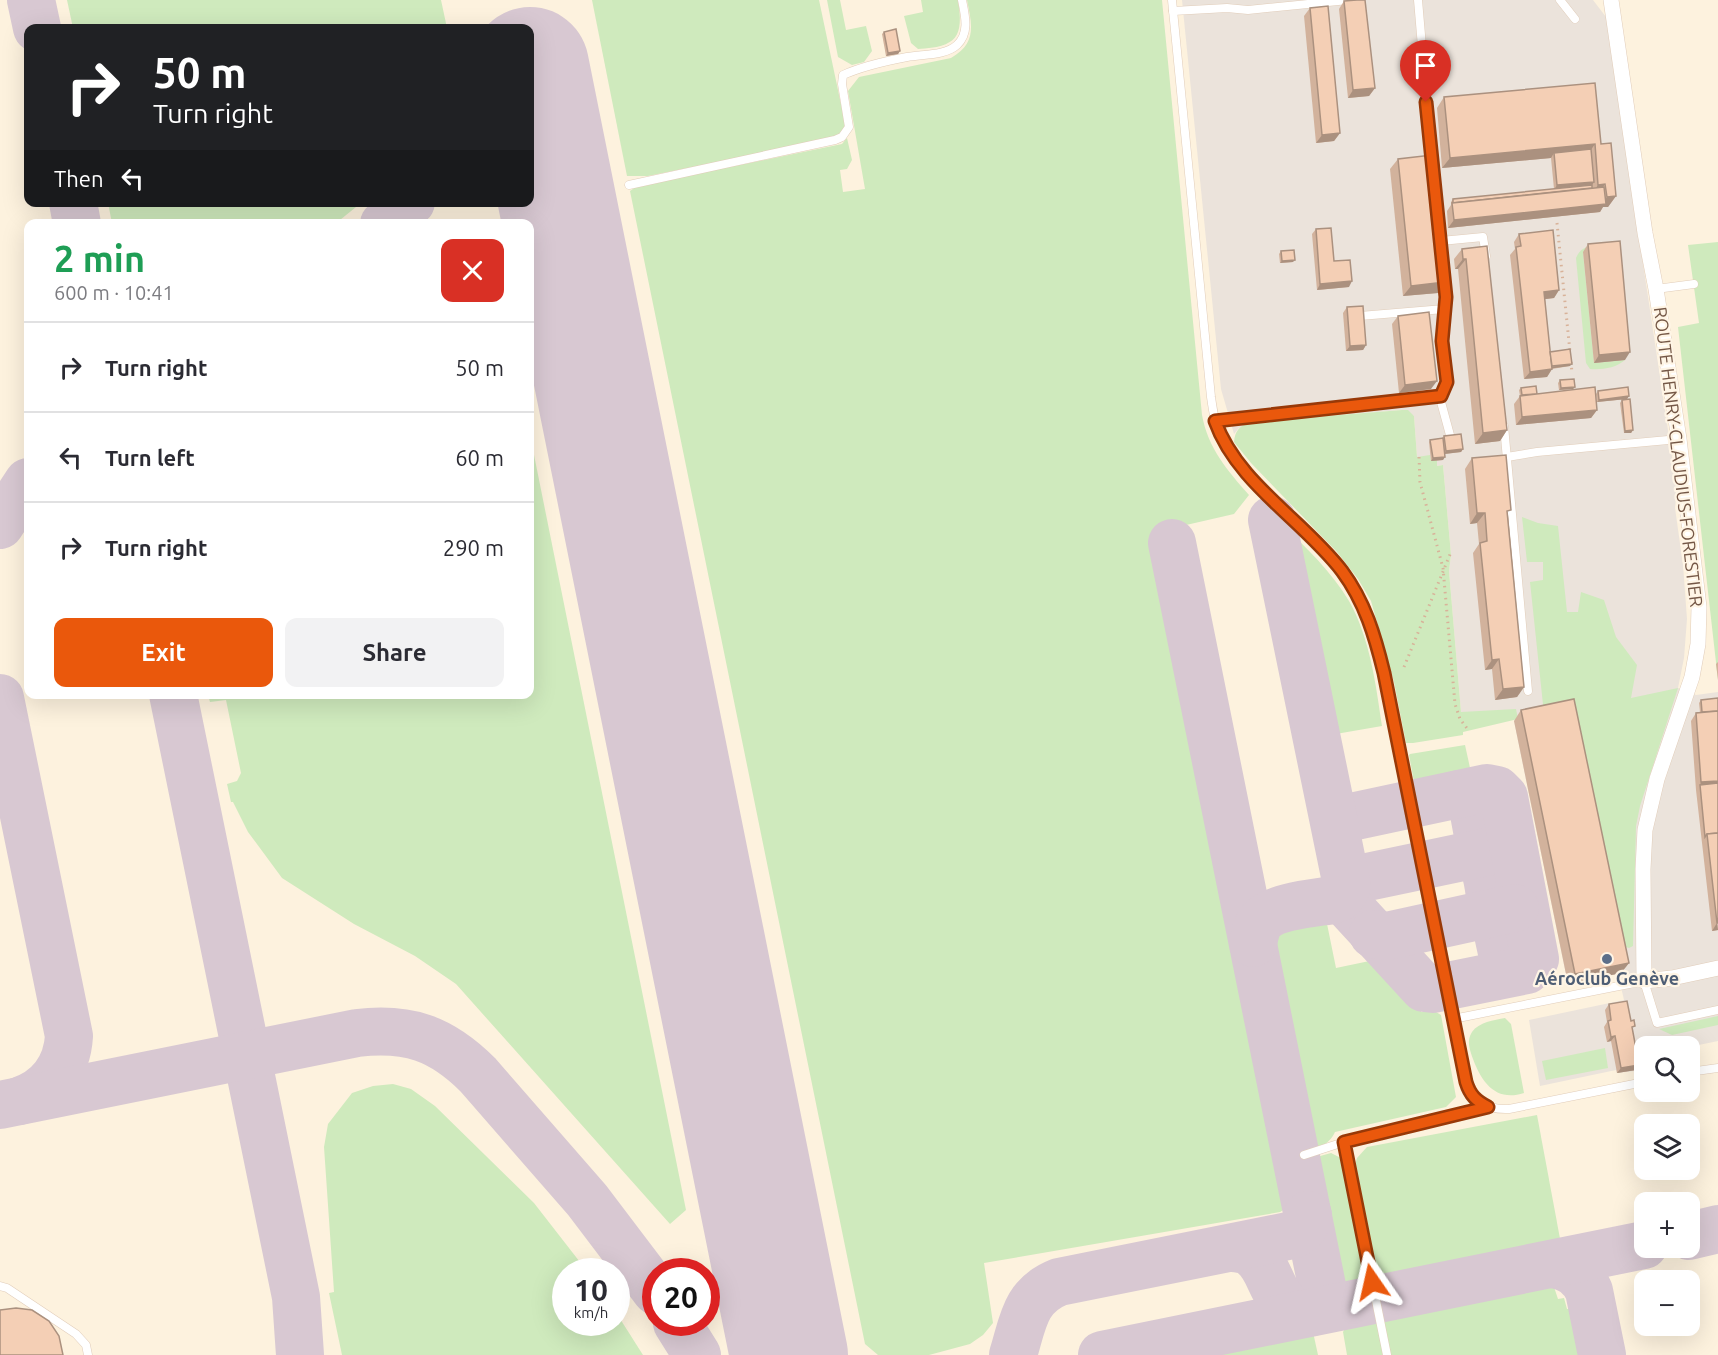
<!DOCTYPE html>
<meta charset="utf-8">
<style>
:root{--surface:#fff;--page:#f2f2f3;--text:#2b2b33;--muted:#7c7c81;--line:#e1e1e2;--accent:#ea580c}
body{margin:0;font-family:Ubuntu,sans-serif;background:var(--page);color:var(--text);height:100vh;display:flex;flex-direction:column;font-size:22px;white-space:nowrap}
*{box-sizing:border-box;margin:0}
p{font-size:20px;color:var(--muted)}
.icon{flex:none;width:33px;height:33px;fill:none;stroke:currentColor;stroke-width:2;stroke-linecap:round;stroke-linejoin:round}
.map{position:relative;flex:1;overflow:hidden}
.side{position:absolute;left:24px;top:219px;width:510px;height:480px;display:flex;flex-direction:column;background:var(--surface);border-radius:12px;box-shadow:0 6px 24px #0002}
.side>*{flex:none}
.top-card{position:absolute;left:24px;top:24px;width:510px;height:183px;border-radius:12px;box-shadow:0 6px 24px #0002;background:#202124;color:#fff;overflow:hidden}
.controls{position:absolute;left:1634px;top:1036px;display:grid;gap:12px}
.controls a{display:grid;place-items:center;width:66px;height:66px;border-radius:12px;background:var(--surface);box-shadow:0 6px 24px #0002;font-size:30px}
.speed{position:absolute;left:552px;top:1258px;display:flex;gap:12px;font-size:30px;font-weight:700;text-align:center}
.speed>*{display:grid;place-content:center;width:78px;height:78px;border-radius:50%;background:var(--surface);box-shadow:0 6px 24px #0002;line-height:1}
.speed small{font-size:15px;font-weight:400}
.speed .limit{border:9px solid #d22;background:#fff;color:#111}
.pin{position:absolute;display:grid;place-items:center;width:51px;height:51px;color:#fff;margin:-62px -26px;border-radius:50% 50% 50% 0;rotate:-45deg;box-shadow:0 0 6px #0007}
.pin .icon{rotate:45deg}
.me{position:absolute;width:66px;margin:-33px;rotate:349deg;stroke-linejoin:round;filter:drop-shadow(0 0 4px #0008)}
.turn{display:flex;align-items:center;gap:21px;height:126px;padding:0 30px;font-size:27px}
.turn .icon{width:78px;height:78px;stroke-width:2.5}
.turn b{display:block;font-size:42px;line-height:51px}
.then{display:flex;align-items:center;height:57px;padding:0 30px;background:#0003;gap:12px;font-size:22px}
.round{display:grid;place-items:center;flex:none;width:63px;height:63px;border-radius:12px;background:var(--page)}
.overview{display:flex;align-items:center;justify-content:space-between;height:102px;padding:0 30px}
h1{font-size:36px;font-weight:700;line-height:45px;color:#1e9e55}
.cta{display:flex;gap:12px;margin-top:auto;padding:12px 30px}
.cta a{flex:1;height:69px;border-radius:12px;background:var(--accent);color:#fff;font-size:24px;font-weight:700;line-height:69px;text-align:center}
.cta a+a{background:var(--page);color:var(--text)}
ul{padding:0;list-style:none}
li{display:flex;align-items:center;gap:18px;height:90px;padding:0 30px;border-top:2px solid var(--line)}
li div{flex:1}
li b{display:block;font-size:22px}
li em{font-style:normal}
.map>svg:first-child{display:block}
.industrial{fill:#ebe3db}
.green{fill:#cfeabd}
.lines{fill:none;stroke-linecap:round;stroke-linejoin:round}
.taxiway{stroke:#d8c8d2;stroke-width:48}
.runway{stroke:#d8c8d2;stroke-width:118}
.service-casing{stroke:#e1cdba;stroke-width:9}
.minor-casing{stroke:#e1cdba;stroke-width:16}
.path{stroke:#d8b299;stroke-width:3;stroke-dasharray:1.5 4.5;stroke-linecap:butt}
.service{stroke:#fff;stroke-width:8}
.minor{stroke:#fff;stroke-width:15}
.wall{fill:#d2b29c}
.shaded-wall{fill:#ab917f}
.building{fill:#f4cfb5;stroke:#ab917f;stroke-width:1.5}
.route-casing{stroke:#983908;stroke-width:15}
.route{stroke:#ea580c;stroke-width:10}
.service-dot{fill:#5c6f8a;stroke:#fff5e5;stroke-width:2}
.labels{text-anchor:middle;stroke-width:4.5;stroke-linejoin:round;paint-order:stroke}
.street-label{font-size:18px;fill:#745746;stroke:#fff5e5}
.service-label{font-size:18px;font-weight:bold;fill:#4e5e75;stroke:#fff5e5}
</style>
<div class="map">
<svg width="1718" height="1355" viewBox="0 0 1718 1355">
<rect width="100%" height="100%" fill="#fdf2de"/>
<polygon class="industrial" points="1182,0 1593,0 1606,17 1677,490 1675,508 1683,565 1687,619 1684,658 1678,688 1696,695 1718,692 1718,1041 1689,1047 1644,1047 1644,1070 1617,1073 1616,1070 1540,1086 1529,1020 1624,1000 1618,974 1568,984 1514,721 1518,719 1461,712 1449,571 1451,555 1443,465 1437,466 1431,461 1417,457 1414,416 1402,410 1250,422 1239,428 1234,434 1221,389"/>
<g class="green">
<polygon points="67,0 441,0 447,28 73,28"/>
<polygon points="592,0 819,0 846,128 835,138 648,176 627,176"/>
<polygon points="827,0 840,0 846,30 866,26 872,51 864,62 852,65 838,57"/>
<path d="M921,0H958C964,37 957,47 918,49L911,43L904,16L923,12Z"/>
<path d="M967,0H1162L1202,415C1208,448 1227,470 1249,495L1234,514L1160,531L1293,1191L1292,1205L1280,1212L984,1263L993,1323L983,1335L970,1344L929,1355H878L865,1344L630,191L637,186L842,144L847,138L852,160L847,169L840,170L843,192L865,189L848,91L859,77L951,58C977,43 972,25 967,0Z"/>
<polygon points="108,203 108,202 361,203 335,224 112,223"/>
<path d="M1613,242L1614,249L1583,253L1594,363L1625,360C1616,368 1602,370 1590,369L1586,363L1576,258C1582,243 1599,244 1613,242Z"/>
<polygon points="1718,242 1718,680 1678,327 1699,323 1688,245"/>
<path d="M1402,410H1408L1414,416L1417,457L1430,455L1431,461L1437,460V466L1443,465L1451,555L1449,571L1461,712L1516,709L1518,719L1463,732V735L1413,743H1406L1394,682L1371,601L1358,579L1337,552L1251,463L1234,442C1235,431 1239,426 1250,422Z"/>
<polygon points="530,435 686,1210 670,1224 456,984 415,956 354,924 282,878 248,832 233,802 231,802 227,784 237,781 241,773 226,700 210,702 208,695 530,694"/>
<polygon points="1522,517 1538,523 1558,526 1567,612 1578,612 1581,592 1604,600 1616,637 1637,665 1631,698 1678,688 1640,806 1636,826 1633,946 1629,948 1623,946 1544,714 1530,582 1543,580 1543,562 1527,562"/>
<path d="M1279,522C1305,546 1331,571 1349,601C1370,638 1376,685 1382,726L1330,735L1324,708H1314Z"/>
<polygon points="1465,745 1472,777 1415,787 1409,755 1410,754"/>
<path d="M1316,915L1326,919L1336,968L1379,959L1421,1005V1012H1436L1441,1015L1456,1097L1446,1107L1335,1132C1328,1147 1316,1148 1302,1150L1261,946C1269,917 1291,919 1316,915Z"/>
<polygon points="1718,1016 1718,1025 1672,1035 1659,1029"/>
<path d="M1505,1018L1511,1024L1524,1093C1496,1102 1482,1083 1473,1059C1470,1050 1466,1041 1472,1032C1479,1022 1494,1020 1505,1018Z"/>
<polygon points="1605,1048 1608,1068 1546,1080 1542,1061"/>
<polygon points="393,1084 411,1089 435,1106 534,1203 583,1266 587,1272 566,1272 566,1323 616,1323 617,1314 643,1355 342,1355 329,1293 334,1292 324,1147 328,1124 352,1093 373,1086"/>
<polygon points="1537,1115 1561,1244 1387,1279 1376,1270 1354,1168 1357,1158 1367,1147"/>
<polygon points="1331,1153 1343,1159 1365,1258 1364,1268 1358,1283 1341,1285 1336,1279 1323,1221 1312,1194 1306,1160"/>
<polygon points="1528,1286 1530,1291 1554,1287 1558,1299 1564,1298 1567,1309 1575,1308 1584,1355 1347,1355 1343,1332 1347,1324"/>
<polygon points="1313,1332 1318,1355 1199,1355"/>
</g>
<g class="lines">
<g class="taxiway">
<polyline points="31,0 37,28"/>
<polyline points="73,202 77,224"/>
<polyline points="529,202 563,232"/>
<polyline points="384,224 411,202"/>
<polyline points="0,525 28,482"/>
<polyline points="1172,543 1324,1296 1320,1306 1312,1312"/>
<polyline points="173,694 296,1297 300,1355"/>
<path d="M0,698L69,1036C67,1068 49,1091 19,1101"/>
<path d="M1459,794L1472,803L1479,841L1470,855C1488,859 1488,887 1491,902L1484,916L1496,925L1504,962L1495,976"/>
<polyline points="1347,886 1353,880 1501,849"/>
<polyline points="1333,900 1344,901 1424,988 1433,989 1527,970 1535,959 1504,797 1497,790 1487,788 1351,817 1340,822 1337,832"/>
<polyline points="1373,934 1387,936 1515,908"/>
<path d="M1253,943C1255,935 1256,927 1261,921C1274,906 1315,903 1333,900L1340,897L1347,886L1272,520"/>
<path d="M0,1105L357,1033C408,1027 441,1038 478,1075L587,1200L656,1291"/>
<polyline points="1689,1236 1718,1229"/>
<path d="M1233,1248C1239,1249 1246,1249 1251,1253C1273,1267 1269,1300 1299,1314"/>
<path d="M1553,1264C1570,1267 1582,1275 1589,1291L1602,1355"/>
<polyline points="677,1323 697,1355"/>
<polyline points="782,1323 812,1355"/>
<path d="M1013,1355C1023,1323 1024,1296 1059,1282L1288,1236C1300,1233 1305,1228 1308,1215"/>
<polyline points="1102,1355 1644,1245"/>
</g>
<polyline class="runway" points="530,66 789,1355"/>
<g class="service-casing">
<g id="service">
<path d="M1172,0L1211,397C1213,411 1215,425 1221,437C1232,460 1249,476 1267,493C1291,518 1318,542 1340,569C1364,599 1375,636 1384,673L1466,1082C1473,1103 1488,1110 1509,1109L1644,1082"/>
<polyline points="1418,0 1432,163"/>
<polyline points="1560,0 1575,19"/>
<polyline points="1173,11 1227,8 1248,10 1348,0"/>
<path d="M629,185L835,140L842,137L849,127L842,84L843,75C863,66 886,61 907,57C922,54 945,56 957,45C970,33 965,15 962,0"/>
<polyline points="1436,193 1440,234"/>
<polyline points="1441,241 1483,237 1486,256"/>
<polyline points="1444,273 1446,297 1442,341 1447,382 1441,402 1450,435"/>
<polyline points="1656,289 1694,284"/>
<polyline points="1360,316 1444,309"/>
<polyline points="1215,421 1441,396"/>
<polyline points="1504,426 1528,691"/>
<polyline points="1507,457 1537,452 1679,439"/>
<polyline points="1453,1019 1644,981 1657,1023 1718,1010"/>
<polyline points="1689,1072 1718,1068"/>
<polyline points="1344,1142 1387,1355"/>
<polyline points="1304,1155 1344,1142 1488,1107"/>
<polyline points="0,1286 7,1288 76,1334 86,1345 88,1355"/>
</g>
</g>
<g class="minor-casing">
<polyline id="minor" points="1611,0 1645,233 1656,289 1679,439 1699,607 1698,644 1692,677 1657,779 1645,830 1643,869 1644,981 1672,978 1718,968"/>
</g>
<g class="path">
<polyline points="1557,223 1570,352"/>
<polyline points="1571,362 1572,373"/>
<polyline points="1419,457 1420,482 1443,568 1455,704 1460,719 1469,731"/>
<polyline points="1404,667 1451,552"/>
</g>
<use href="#service" class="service"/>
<use href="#minor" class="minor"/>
</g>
<g class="wall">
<polygon points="1344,1 1375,88 1369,96 1348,98 1339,9"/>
<polygon points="1310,8 1340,133 1334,141 1316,143 1304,16"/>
<polygon points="884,32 900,51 898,54 886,56 882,34"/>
<polygon points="1444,97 1601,144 1616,196 1608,207 1603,207 1600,212 1448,228 1447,211 1451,205 1451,202 1453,199 1554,189 1551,158 1442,168 1437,108"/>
<polygon points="1398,159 1445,282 1438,293 1403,296 1390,169"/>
<polygon points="1316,229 1334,261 1349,287 1317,290 1312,234"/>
<polygon points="1519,234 1559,290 1554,298 1545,299 1550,352 1570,366 1552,369 1547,377 1524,379 1510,255 1515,249 1514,242"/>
<polygon points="1588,244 1625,360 1594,363 1583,252"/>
<polygon points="1487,246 1507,430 1500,441 1475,444 1458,269 1455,269 1454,259 1462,249"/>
<polygon points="1281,251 1293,262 1280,263 1279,254"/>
<polygon points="1347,307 1366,345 1363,350 1346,351 1343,313"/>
<polygon points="1398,316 1431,389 1399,393 1392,324"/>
<polygon points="1560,380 1575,387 1573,389 1559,390 1558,383"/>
<polygon points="1521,388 1537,394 1597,410 1591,418 1516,425 1514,404 1520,396 1519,390"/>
<polygon points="1598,391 1629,396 1627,399 1597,402 1596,394"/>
<polygon points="1622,400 1633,430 1631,433 1624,433 1620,403"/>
<polygon points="1444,436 1463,449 1461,452 1445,454 1443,460 1431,461 1429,442 1430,440 1442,438"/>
<polygon points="1472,458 1508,515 1524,687 1517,697 1495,700 1492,669 1485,670 1473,553 1479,544 1477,523 1470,524 1465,469"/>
<polygon points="1718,662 1718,680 1716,664"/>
<polygon points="1701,700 1718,930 1712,931 1696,790 1691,721 1696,713 1700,712 1699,703"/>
<polygon points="1521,710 1629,963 1621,973 1568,984 1514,721"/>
<polygon points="1609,1004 1632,1030 1636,1070 1617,1073 1611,1041 1607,1042 1604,1027 1607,1022 1605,1010"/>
</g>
<g class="shaded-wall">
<polygon points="900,51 898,54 886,56 888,53"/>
<polygon points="1375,88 1369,96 1348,98 1353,90"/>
<polygon points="1340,133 1334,141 1316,143 1322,135"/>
<polygon points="1595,144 1588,154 1554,153 1551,158 1442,168 1450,158"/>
<polygon points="1594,182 1591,187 1554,190 1557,185"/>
<polygon points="1605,184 1598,195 1590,196 1598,185"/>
<polygon points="1616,196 1608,207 1603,207 1600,212 1448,228 1454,220 1602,204 1607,197"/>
<polygon points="1463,259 1466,259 1458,269 1455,269"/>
<polygon points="1295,260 1293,262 1280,263 1282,261"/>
<polygon points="1352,281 1349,287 1317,290 1320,284"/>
<polygon points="1445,282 1438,293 1403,296 1411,286"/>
<polygon points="1559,290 1554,298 1538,300 1544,292"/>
<polygon points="1366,345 1363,350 1346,351 1350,346"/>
<polygon points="1630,352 1625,360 1594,363 1599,355"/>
<polygon points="1572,364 1570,366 1547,369 1549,367"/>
<polygon points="1552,369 1547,377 1524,379 1530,372"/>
<polygon points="1437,381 1431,389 1399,393 1405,385"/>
<polygon points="1575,387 1573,389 1559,390 1561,388"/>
<polygon points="1629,396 1627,399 1597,402 1599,400"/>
<polygon points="1597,410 1591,418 1516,425 1522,417"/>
<polygon points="1507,430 1500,441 1475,444 1483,433"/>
<polygon points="1633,430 1631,433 1624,433 1625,431"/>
<polygon points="1463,449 1461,452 1444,454 1446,451"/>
<polygon points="1445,457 1443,460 1431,461 1433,458"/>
<polygon points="1477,513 1485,513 1477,523 1470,524"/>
<polygon points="1499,659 1492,669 1485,670 1492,660"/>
<polygon points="1524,687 1517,697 1495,700 1503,689"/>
<polygon points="1718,781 1718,788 1700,785 1701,782"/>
<polygon points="1717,923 1718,930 1712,931"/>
<polygon points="1629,963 1621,973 1568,984 1575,974"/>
<polygon points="1615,1036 1611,1041 1607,1042 1611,1037"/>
<polygon points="1639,1065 1636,1070 1617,1073 1621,1068"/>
</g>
<g class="building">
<polygon points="1357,0 1365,0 1375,88 1353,90 1344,1"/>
<polygon points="1328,6 1340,133 1322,135 1310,8"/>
<polygon points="896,29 900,51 888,53 884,32"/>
<polygon points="1595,83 1601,144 1611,143 1616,196 1607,197 1605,184 1598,185 1595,144 1450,158 1444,97"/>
<polygon points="1591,149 1594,182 1557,185 1554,153"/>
<polygon points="1432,155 1445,282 1411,286 1398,159"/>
<polygon points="1592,185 1592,188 1453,203 1453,199"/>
<polygon points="1604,187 1606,204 1454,220 1452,203"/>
<polygon points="1331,228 1334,261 1350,260 1352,281 1320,284 1316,229"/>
<polygon points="1553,230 1559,290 1544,292 1552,369 1530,372 1516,247 1521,246 1519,234"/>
<polygon points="1620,241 1630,352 1599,355 1588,244"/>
<polygon points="1487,246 1507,430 1483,433 1466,259 1463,259 1462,249"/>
<polygon points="1294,250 1295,260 1282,261 1281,251"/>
<polygon points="1363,306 1366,345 1350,346 1347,307"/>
<polygon points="1429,312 1437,381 1405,385 1398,316"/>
<polygon points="1570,349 1572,364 1552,366 1550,352"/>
<polygon points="1574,379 1575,387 1561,388 1560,380"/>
<polygon points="1536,386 1537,394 1522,395 1521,388"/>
<polygon points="1595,387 1597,410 1522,417 1520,396"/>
<polygon points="1628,387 1629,396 1599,400 1598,391"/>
<polygon points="1630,399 1633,430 1625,431 1622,400"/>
<polygon points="1461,434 1463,449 1446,451 1444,436"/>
<polygon points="1443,438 1445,457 1433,458 1430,440"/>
<polygon points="1506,455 1511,510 1507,511 1524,687 1503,689 1499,659 1492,660 1480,543 1487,541 1485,513 1477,513 1472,458"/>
<polygon points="1718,698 1718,711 1702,712 1701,700"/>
<polygon points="1574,699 1629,963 1575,974 1521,710"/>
<polygon points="1718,711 1718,781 1701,782 1696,713"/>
<polygon points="1718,783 1718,833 1707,834 1705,837 1700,785"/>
<polygon points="1718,833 1718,923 1717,923 1707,834"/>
<polygon points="1627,1001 1631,1021 1634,1020 1635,1026 1632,1027 1639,1065 1621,1068 1615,1036 1611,1037 1608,1021 1611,1020 1609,1004"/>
<polygon points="16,1308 32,1310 49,1321 59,1336 63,1355 0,1355 0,1310"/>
</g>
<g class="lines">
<g class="route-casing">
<path id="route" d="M1372,1282L1344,1142L1488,1107C1476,1101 1470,1095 1466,1082L1384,673C1375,636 1365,602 1342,571C1303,520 1237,483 1215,421L1441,396L1447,382L1442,341L1446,297L1426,102"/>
</g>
<use href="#route" class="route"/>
</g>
<circle class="service-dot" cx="1607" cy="959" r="6"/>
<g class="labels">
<g class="street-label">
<text transform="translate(1678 457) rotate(83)" y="6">ROUTE HENRY-CLAUDIUS-FORESTIER</text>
</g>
<g class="service-label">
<text x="1607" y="985">Aéroclub Genève</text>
</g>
</g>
</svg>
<div class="controls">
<a><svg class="icon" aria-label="search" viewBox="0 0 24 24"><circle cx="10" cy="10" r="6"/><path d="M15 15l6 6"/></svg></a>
<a><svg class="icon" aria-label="layers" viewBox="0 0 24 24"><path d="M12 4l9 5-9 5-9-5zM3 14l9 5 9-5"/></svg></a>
<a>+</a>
<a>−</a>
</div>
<div class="speed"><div>10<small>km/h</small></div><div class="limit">20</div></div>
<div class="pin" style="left:1426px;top:102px;background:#d93025"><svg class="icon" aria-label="arrive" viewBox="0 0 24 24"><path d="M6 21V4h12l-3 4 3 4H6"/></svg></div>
<svg class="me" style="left:1372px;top:1282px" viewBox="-20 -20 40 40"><path d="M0-17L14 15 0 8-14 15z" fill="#ea580c" stroke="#fff" stroke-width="4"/></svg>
<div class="top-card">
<div class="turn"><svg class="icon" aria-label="right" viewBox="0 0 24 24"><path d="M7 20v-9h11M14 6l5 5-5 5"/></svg><div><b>50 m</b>Turn right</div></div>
<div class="then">Then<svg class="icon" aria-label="left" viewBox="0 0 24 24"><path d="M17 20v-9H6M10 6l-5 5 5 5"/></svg></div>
</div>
<section class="side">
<div class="overview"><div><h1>2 min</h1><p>600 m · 10:41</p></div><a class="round" style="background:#d93025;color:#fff"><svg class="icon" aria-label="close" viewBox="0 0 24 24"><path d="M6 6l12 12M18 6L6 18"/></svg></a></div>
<ul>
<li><svg class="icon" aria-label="right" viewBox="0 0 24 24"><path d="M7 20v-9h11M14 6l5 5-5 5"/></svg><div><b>Turn right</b></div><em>50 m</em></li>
<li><svg class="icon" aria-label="left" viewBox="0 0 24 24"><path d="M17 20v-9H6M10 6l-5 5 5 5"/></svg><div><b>Turn left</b></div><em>60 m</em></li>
<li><svg class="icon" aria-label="right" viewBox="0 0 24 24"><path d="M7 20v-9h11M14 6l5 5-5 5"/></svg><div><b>Turn right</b></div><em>290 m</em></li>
</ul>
<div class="cta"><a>Exit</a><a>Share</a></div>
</section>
</div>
